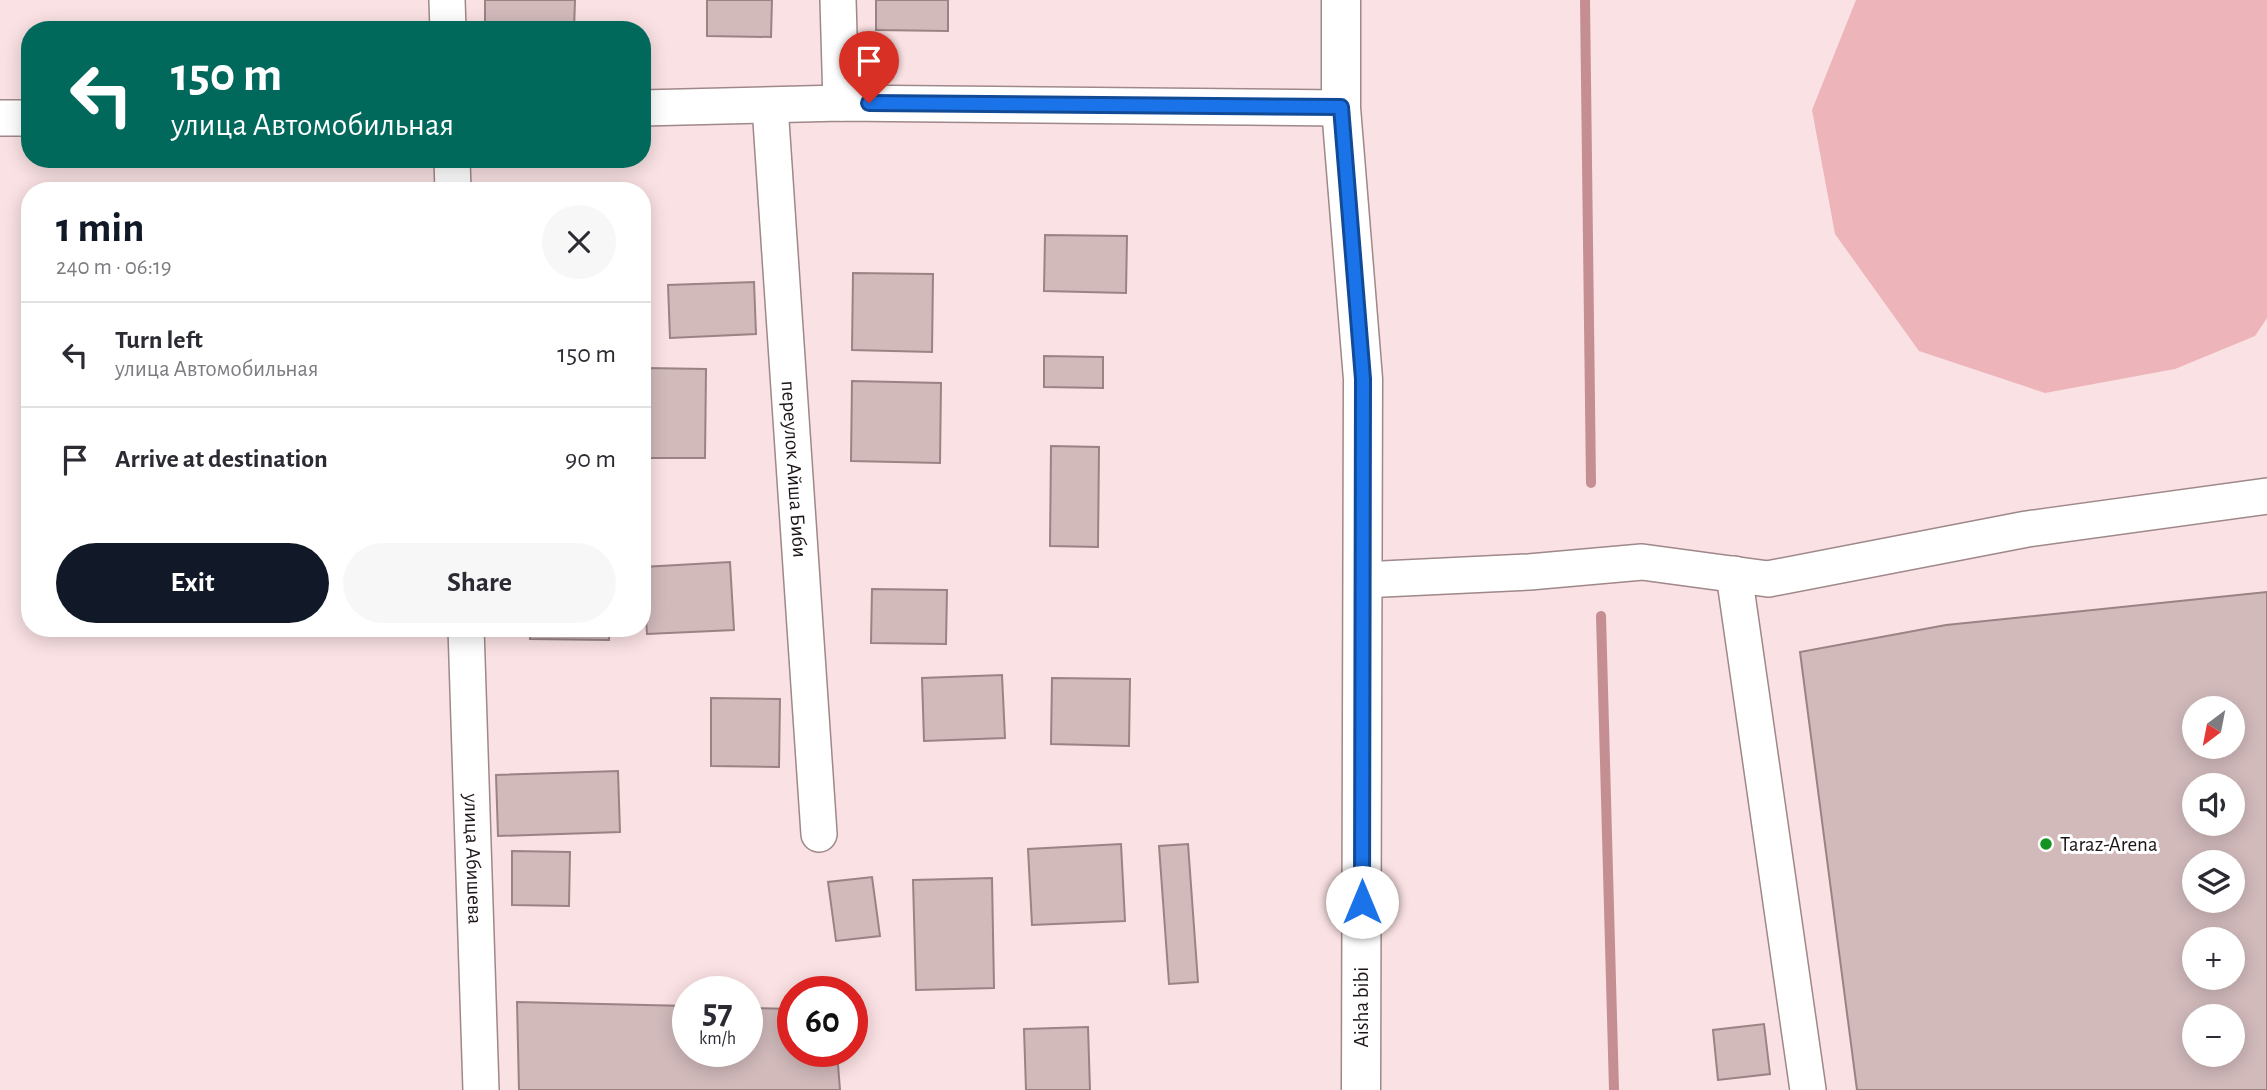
<!DOCTYPE html>
<meta charset="utf-8">
<style>
:root{--surface:#fff;--page:#f7f7f7;--text:#2b2b33;--muted:#7c7c81;--line:#e1e1e2;--accent:#111827}
body{margin:0;font-family:"Alegreya Sans",sans-serif;background:var(--page);color:var(--text);height:100vh;display:flex;flex-direction:column;font-size:26px;white-space:nowrap}
*{box-sizing:border-box;margin:0}
p{font-size:23px;color:var(--muted)}
.icon{flex:none;width:38px;height:38px;fill:none;stroke:currentColor;stroke-width:2;stroke-linecap:round;stroke-linejoin:round}
.map{position:relative;flex:1;overflow:hidden}
.sheet{position:absolute;left:21px;top:182px;width:630px;height:455px;display:flex;flex-direction:column;background:var(--surface);border-radius:28px;box-shadow:0 4px 18px #0003}
.sheet>*{flex:none}
.top-card{position:absolute;left:21px;top:21px;width:630px;height:147px;border-radius:28px;box-shadow:0 4px 18px #0003;background:#00695c;color:#fff;overflow:hidden}
.needle{width:46px;rotate:212deg}
.tools{position:absolute;left:2182px;top:696px;display:grid;gap:14px}
.tools a{display:grid;place-items:center;width:63px;height:63px;border-radius:50%;background:var(--surface);box-shadow:0 4px 18px #0003;font-size:35px}
.speed{position:absolute;left:672px;top:976px;display:flex;gap:14px;font-size:35px;font-weight:700;text-align:center}
.speed>*{display:grid;place-content:center;width:91px;height:91px;border-radius:50%;background:var(--surface);box-shadow:0 4px 18px #0003;line-height:1}
.speed small{font-size:18px;font-weight:400}
.speed .limit{border:10px solid #d22;background:#fff;color:#111}
.pin{position:absolute;display:grid;place-items:center;width:60px;height:60px;color:#fff;margin:-72px -30px;border-radius:50% 50% 50% 0;rotate:-45deg;box-shadow:0 0 7px #0007}
.pin .icon{rotate:45deg}
.me{position:absolute;width:77px;margin:-38px;rotate:0deg;stroke-linejoin:round;filter:drop-shadow(0 0 5px #0008)}
.turn{display:flex;align-items:center;gap:24px;height:147px;padding:0 35px;font-size:32px}
.turn .icon{width:91px;height:91px;stroke-width:2.5}
.turn b{display:block;font-size:49px;line-height:60px}
.round{display:grid;place-items:center;flex:none;width:74px;height:74px;border-radius:37px;background:var(--page)}
.headline{display:flex;align-items:center;justify-content:space-between;height:119px;padding:0 35px}
h1{font-size:42px;font-weight:600;line-height:52px;color:var(--accent)}
.cta{display:flex;gap:14px;margin-top:auto;padding:14px 35px}
.cta a{flex:1;height:80px;border-radius:42px;background:var(--accent);color:#fff;font-size:28px;font-weight:600;line-height:80px;text-align:center}
.cta a+a{background:var(--page);color:var(--text)}
ul{padding:0;list-style:none}
li{display:flex;align-items:center;gap:21px;height:105px;padding:0 35px;border-top:2px solid var(--line)}
li div{flex:1}
li b{display:block;font-size:26px}
li em{font-style:normal}
.map>svg:first-child{display:block}
.green{fill:#edb5b9}
.lines{fill:none;stroke-linecap:round;stroke-linejoin:round}
.stream{stroke:#c58e92;stroke-width:10}
.building{fill:#d2babb;stroke:#9a8385;stroke-width:2;fill-rule:evenodd}
.minor-casing{stroke:#9f8889;stroke-width:38}
.major-casing{stroke:#9f8889;stroke-width:41}
.minor{stroke:#fff;stroke-width:35}
.major{stroke:#fff;stroke-width:38}
.route-casing{stroke:#114b97;stroke-width:18}
.route{stroke:#1a73e8;stroke-width:12}
.poi-dot{fill:#149222;stroke:#fff;stroke-width:2.5}
.labels{text-anchor:middle;stroke-width:6;stroke-linejoin:round;paint-order:stroke}
.street-label{font-size:21px;fill:#1d1415;stroke:#fff}
.poi-label{font-size:21px;fill:#1d1415;stroke:#fff;text-anchor:start}
</style>
<div class="map">
<svg width="2267" height="1090" viewBox="0 0 2267 1090">
<rect width="100%" height="100%" fill="#fae1e3"/>
<polygon class="green" points="1856,0 2267,0 2267,318 2255,336 2175,369 2045,393 1919,351 1835,234 1812,110"/>
<g class="lines">
<g class="stream">
<polyline points="1585,0 1591,483"/>
<polyline points="1601,616 1614,1090"/>
</g>
</g>
<g class="building">
<polygon points="485,0 575,0 574,30 485,30"/>
<polygon points="707,0 772,0 771,37 707,36"/>
<polygon points="876,0 948,0 948,31 876,30"/>
<polygon points="1045,235 1127,236 1126,293 1044,291"/>
<polygon points="853,273 933,274 932,352 852,350"/>
<polygon points="754,282 756,334 670,338 668,285"/>
<polygon points="1044,356 1103,357 1103,388 1044,387"/>
<polygon points="646,368 706,369 705,458 645,458"/>
<polygon points="852,381 941,383 940,463 851,461"/>
<polygon points="1051,446 1099,447 1098,547 1050,546"/>
<polygon points="730,562 734,630 647,634 643,567"/>
<polygon points="872,589 947,590 946,644 871,643"/>
<path d="M2267,592V1090H1857L1800,652L1946,625ZM2194,709H2233V747H2194ZM2194,786H2233V824H2194ZM2194,863H2233V901H2194ZM2194,940H2233V978H2194ZM2194,1017H2233V1055H2194Z"/>
<polygon points="531,628 609,628 609,640 530,639"/>
<polygon points="1002,675 1005,738 924,741 922,678"/>
<polygon points="1052,678 1130,679 1129,746 1051,744"/>
<polygon points="711,698 780,699 779,767 711,766"/>
<polygon points="618,771 620,832 498,836 496,775"/>
<polygon points="1121,844 1125,921 1032,925 1028,849"/>
<polygon points="1188,844 1198,982 1169,984 1159,846"/>
<polygon points="512,851 570,852 569,906 512,905"/>
<polygon points="872,877 880,936 836,941 828,882"/>
<polygon points="992,878 994,988 916,990 913,880"/>
<polygon points="517,1002 688,1006 688,1052 747,1052 747,1008 793,1009 793,1052 837,1052 840,1090 519,1090"/>
<polygon points="1764,1024 1770,1074 1718,1080 1713,1030"/>
<polygon points="1088,1027 1090,1090 1026,1090 1024,1029"/>
</g>
<g class="lines">
<g class="minor-casing">
<g id="minor">
<polyline points="447,0 448,30"/>
<polyline points="838,0 841,103"/>
<path id="s1" d="M770,106L819,834"/>
<polyline points="642,108 841,103 1341,108"/>
<polyline points="0,118 30,118"/>
<polyline points="452,159 453,191"/>
<polyline points="1734,574 1808,1090"/>
<polyline points="1362,580 1529,572 1642,562 1768,579 2027,529 2267,496"/>
<path id="s2" d="M466,628L481,1090"/>
</g>
</g>
<g class="major-casing">
<polyline id="major" points="1341,0 1341,108 1363,379 1361,1090"/>
</g>
<use href="#minor" class="minor"/>
<use href="#major" class="major"/>
</g>
<g class="lines">
<g class="route-casing">
<polyline id="route" points="869,103 1341,107 1363,379 1362,902"/>
</g>
<use href="#route" class="route"/>
</g>
<circle class="poi-dot" cx="2046" cy="844" r="7"/>
<g class="labels">
<g class="street-label">
<text dy="7" stroke="none"><textPath href="#s1" startOffset="364">переулок Айша Биби</textPath></text>
<text dy="7" stroke="none"><textPath href="#s2" startOffset="231">улица Абишева</textPath></text>
<text transform="translate(1361 1007) rotate(-90)" y="7">Aisha bibi</text>
</g>
<g class="poi-label">
<text x="2060" y="851">Taraz-Arena</text>
</g>
</g>
</svg>
<div class="tools">
<a><svg class="needle" viewBox="-14 -14 28 28"><path d="M0-13l5 13h-10z" fill="#e53935"/><path d="M0 13l5-13h-10z" fill="#7c7c81"/></svg></a>
<a><svg class="icon" aria-label="sound" viewBox="0 0 24 24"><path d="M4 9h4l5-4v14l-5-4H4zM17 9q2 3 0 6"/></svg></a>
<a><svg class="icon" aria-label="layers" viewBox="0 0 24 24"><path d="M12 4l9 5-9 5-9-5zM3 14l9 5 9-5"/></svg></a>
<a>+</a>
<a>−</a>
</div>
<div class="speed"><div>57<small>km/h</small></div><div class="limit">60</div></div>
<div class="pin" style="left:869px;top:103px;background:#d93025"><svg class="icon" aria-label="arrive" viewBox="0 0 24 24"><path d="M6 21V4h12l-3 4 3 4H6"/></svg></div>
<svg class="me" style="left:1362px;top:902px" viewBox="-20 -20 40 40"><circle r="19" fill="#fff"/><path d="M0-13L10 11 0 6-10 11z" fill="#1a73e8"/></svg>
<div class="top-card">
<div class="turn"><svg class="icon" aria-label="left" viewBox="0 0 24 24"><path d="M17 20v-9H6M10 6l-5 5 5 5"/></svg><div><b>150 m</b>улица Автомобильная</div></div>
</div>
<section class="sheet">
<div class="headline"><div><h1>1 min</h1><p>240 m · 06:19</p></div><a class="round"><svg class="icon" aria-label="close" viewBox="0 0 24 24"><path d="M6 6l12 12M18 6L6 18"/></svg></a></div>
<ul>
<li><svg class="icon" aria-label="left" viewBox="0 0 24 24"><path d="M17 20v-9H6M10 6l-5 5 5 5"/></svg><div><b>Turn left</b><p>улица Автомобильная</p></div><em>150 m</em></li>
<li><svg class="icon" aria-label="arrive" viewBox="0 0 24 24"><path d="M6 21V4h12l-3 4 3 4H6"/></svg><div><b>Arrive at destination</b></div><em>90 m</em></li>
</ul>
<div class="cta"><a>Exit</a><a>Share</a></div>
</section>
</div>
